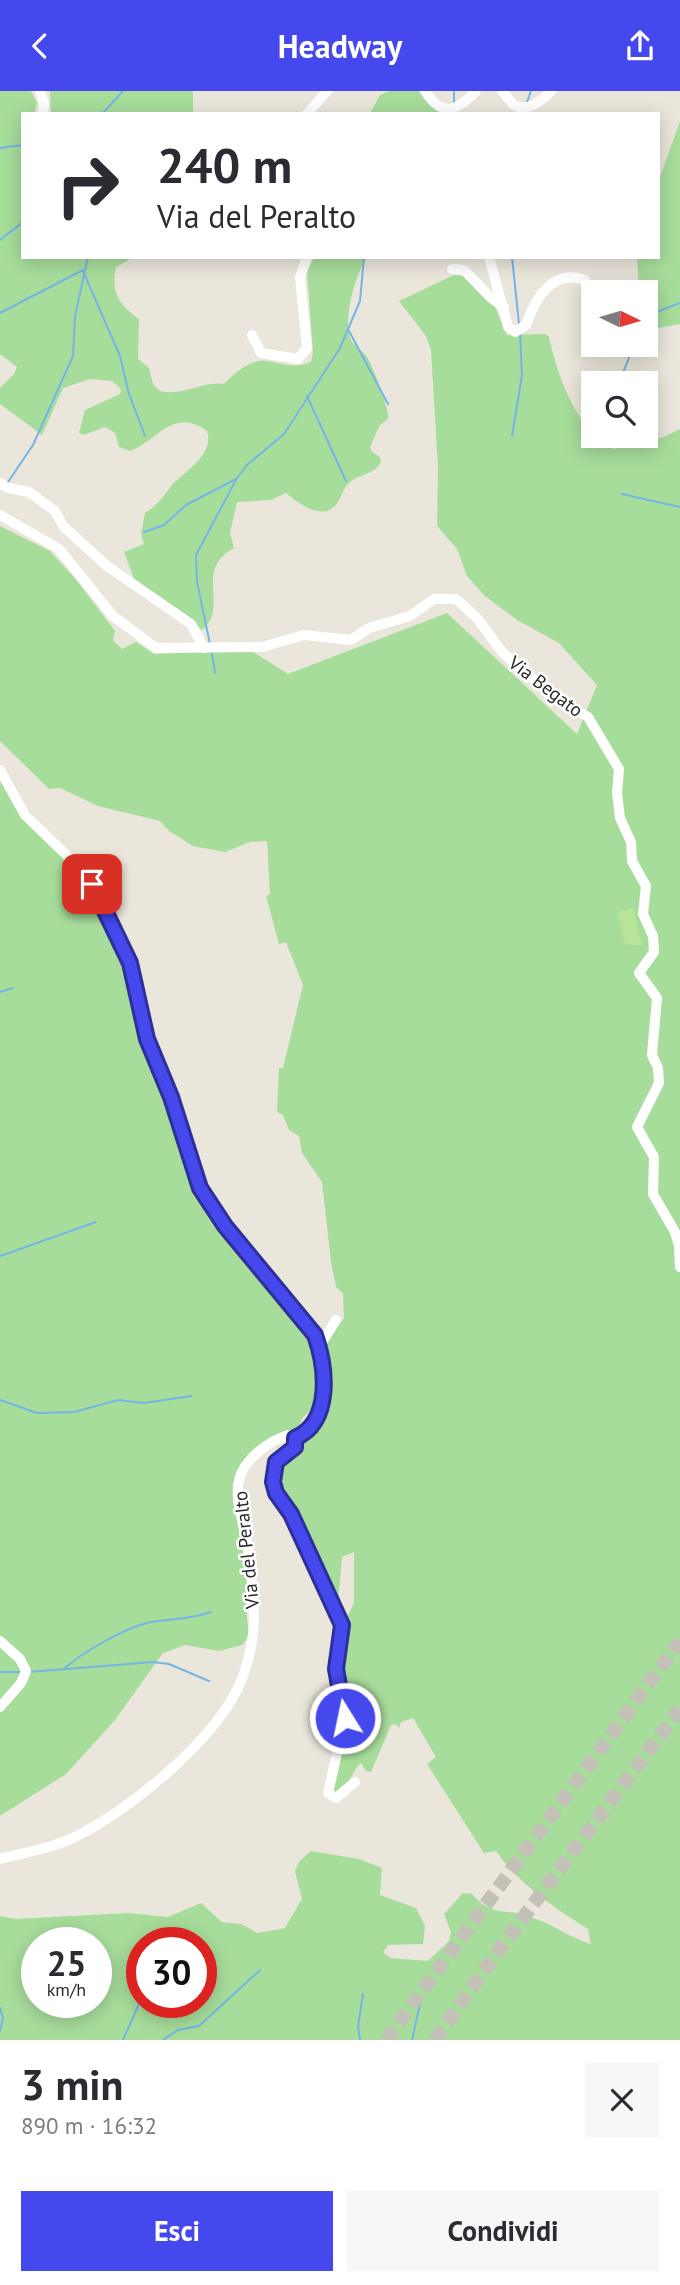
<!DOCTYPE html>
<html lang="it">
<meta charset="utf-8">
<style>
:root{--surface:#fff;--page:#f7f7f7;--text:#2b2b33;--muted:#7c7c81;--accent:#4548ed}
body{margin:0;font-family:"PT Sans",sans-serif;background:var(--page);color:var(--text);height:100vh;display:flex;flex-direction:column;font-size:26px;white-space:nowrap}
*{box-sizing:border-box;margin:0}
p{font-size:23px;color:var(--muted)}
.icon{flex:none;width:38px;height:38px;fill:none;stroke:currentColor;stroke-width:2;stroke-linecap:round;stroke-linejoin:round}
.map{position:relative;height:1949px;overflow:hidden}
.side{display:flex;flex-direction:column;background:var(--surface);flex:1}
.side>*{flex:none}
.top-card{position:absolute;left:21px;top:21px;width:639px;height:147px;border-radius:0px;box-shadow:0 4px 18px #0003;background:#fff;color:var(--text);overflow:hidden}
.needle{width:46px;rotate:95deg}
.controls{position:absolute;left:581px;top:189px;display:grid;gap:14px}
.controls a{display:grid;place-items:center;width:77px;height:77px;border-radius:0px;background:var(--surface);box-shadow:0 4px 18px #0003;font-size:35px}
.speed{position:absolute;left:21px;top:1836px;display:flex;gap:14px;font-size:35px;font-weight:700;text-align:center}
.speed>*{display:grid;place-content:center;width:91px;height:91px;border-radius:50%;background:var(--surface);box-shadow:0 4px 18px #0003;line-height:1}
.speed small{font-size:18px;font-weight:400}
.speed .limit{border:10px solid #d22;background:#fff;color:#111}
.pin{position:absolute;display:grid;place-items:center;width:60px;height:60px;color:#fff;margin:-30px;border-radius:14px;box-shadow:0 4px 10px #0006}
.me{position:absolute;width:77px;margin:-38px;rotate:350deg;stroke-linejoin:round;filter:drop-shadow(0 0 5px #0008)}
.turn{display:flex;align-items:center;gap:24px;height:147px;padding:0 21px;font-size:32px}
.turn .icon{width:91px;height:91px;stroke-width:2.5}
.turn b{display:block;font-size:49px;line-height:60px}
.round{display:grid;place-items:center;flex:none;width:74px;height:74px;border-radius:0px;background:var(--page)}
.summary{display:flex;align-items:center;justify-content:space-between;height:119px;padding:0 21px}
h1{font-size:42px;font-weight:700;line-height:52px}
.button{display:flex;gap:14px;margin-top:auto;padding:14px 21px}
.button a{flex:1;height:80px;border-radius:0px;background:var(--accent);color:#fff;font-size:28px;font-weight:700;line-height:80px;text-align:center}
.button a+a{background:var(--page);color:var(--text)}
header{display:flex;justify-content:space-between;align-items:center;height:91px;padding:0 21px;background:var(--accent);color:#fff;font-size:32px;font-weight:700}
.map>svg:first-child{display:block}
.green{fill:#a7dd9b;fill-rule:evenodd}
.pitch{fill:#b7e497}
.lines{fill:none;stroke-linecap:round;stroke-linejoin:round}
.stream{stroke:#74b5e6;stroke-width:2}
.highway-tunnel{stroke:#c3c0b7;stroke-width:14;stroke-dasharray:14 7;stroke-linecap:butt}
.minor{stroke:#fff;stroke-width:10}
.route-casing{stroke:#2d2f9a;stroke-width:18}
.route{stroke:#4548ed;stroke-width:12}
.labels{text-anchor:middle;stroke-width:5;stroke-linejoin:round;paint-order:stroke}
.street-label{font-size:19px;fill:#292929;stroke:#fff}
</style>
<header><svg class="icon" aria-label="back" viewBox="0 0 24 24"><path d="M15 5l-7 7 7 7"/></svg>Headway<svg class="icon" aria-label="share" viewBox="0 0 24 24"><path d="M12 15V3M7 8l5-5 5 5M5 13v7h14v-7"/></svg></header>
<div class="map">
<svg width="680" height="1949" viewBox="0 0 680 1949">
<rect width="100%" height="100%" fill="#eae6db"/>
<g class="green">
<path d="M0,0H31L37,12L34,23H23V166H134L116,176C111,203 119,213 139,228L138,268L149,277L153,293L160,300C184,306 201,290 224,293C267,248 273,285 311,271L313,262L307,180L314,167L367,166C356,182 343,227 350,246C353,256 362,258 367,266C373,275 390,319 388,328L379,335L370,356L372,361L380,366L381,371C374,384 359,383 350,391C342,398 341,409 335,415C321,430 297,411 286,402L271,409L237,411L230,442L234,457C193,479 230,516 202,539L134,488L124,461L144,453L141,443L145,422C158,414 163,406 172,394C185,380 215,363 207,340C173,315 157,351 130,360L119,356L115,342L105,336L84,344L79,342L85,319L120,303L121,298L112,290L90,288L63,297L42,344L0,313V297L14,283L17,276L0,263Z"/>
<polygon points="50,0 193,0 193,23 51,23"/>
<polygon points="389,0 418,0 445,23 370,23 380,4"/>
<polygon points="680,30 680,233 647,239 646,201 639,201 637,166 658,166 658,92"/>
<path d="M454,184L463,185L495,216L507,244L546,243L549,246C556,277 570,321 593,341V345H598L614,358L664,346L680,338V1949H0V1825L16,1828L128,1822L168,1826L201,1812L222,1831L241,1833L258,1842L285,1837L302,1808L295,1780L299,1771L311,1760L359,1768L382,1777L380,1804L416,1817L425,1835L423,1853L388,1854L383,1861L390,1867L428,1870L449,1850L451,1841L444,1823L463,1802L472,1803C494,1828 505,1816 531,1826C552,1833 571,1847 591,1853L588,1838C553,1816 520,1794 496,1760L484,1762L427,1673L436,1666L413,1627L401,1631L399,1637L396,1633L391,1634L371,1681L366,1680L361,1672C349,1682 350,1702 331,1703L347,1635L339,1575L346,1528L354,1512V1461L342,1466L337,1521L280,1397L275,1392L276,1377L322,1331C328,1296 312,1252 344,1228L343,1202L336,1196L331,1171L322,1091L302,1062L299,1045L289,1039L283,1024L277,1021L279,977H283L303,894L286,851L279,853L266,805L270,803L267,750L250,751L225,761L193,755L169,740L160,730L98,715L60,697L49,698L0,650V435L50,460L77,490L115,540L113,549L122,558L136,551L154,563L250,559L288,583L447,522L577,643L597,594L559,552L517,529L485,505L467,485L457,458L437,435L438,377L431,259L426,245L399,210ZM37,1852H96V1911H37ZM142,1852H201V1911H142Z"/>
<polygon points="0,685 81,783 126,875 138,943 172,1022 191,1096 305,1241 316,1261 314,1317 303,1326 298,1337 267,1350 236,1384 250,1507 245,1510 249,1545 242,1554 219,1560 185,1554 163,1562 115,1629 66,1683 0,1725"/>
</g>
<polygon class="pitch" points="633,817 642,855 625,853 617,821"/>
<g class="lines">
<g class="stream">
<polyline points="454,0 454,11"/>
<polyline points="527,11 531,0"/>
<polyline points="102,23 123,0"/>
<polyline points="0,57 23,54"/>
<polyline points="0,149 23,131"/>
<polyline points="512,166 519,233"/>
<polyline points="83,180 120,265 129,303 145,345"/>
<polyline points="0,222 83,179"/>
<polyline points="646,236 654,222 680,212"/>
<polyline points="349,240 388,313"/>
<polyline points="619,292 634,254"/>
<polyline points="307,305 346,390"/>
<polyline points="512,345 522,284 520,242"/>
<polyline points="8,391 33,354 73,265 75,225 88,166"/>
<polyline points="622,403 680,416"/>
<polyline points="144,441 164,434 186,414 236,388"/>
<polyline points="210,553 197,491 196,464 237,387 247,374 284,343 340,257 360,210 364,166"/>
<polyline points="212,562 215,582"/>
<polyline points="0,901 13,897"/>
<polyline points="0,1165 96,1131"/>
<polyline points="0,1309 37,1322 74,1321 118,1309 144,1312 191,1305"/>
<path d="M65,1577C83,1561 123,1538 147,1532C169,1527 190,1529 211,1521"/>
<polyline points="0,1581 20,1581"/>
<polyline points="29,1581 153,1571 169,1573 209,1590"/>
<polyline points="0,1917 3,1927 0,1940"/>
<polyline points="123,1949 138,1915 142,1886"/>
<polyline points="163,1949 178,1939 199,1935 260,1879"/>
<polyline points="360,1949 358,1936 363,1903"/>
<polyline points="412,1949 420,1913"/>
</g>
<g class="highway-tunnel">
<polyline points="386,1949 680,1550"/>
<polyline points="435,1949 495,1864 680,1618"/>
</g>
<g class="minor">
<polyline points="40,0 44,12 43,23"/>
<path d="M425,0C443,28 458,19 476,0"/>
<path d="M502,0C506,4 510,11 514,14C527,22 543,9 551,0"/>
<polyline points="307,23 327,0"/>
<path d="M489,166L508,236L515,241L526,234C535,208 552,177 585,189"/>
<polyline points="452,178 464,179 491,207 504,216"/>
<polyline points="252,244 261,262 298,268 307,257 300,186 307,166"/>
<polyline points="0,392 8,397 29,401 55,420 63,435 107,475 191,533 204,557"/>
<polyline points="0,424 59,458 113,525 156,557 262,556 304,544 351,549 369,537 410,525 434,508 456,508 477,527 502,561 555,607 588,626 619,678 617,702 620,727 631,751 632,770 646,795 643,823 653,845 654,861 639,882 657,907 652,964 658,977 659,992 637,1036 654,1066 653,1103 675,1141 679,1155 680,1176"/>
<polyline points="0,679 25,724 87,784 126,863 147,948 171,1006 200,1097 225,1135 315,1244 323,1274 322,1309 318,1327 295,1347"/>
<polyline points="319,1256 336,1229"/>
<polyline points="295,1347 294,1356 276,1371 273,1391 276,1402 291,1424 342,1534 336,1578 345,1627 328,1702 336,1707 355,1691"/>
<polyline points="0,1550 20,1568 26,1580 21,1592 0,1616"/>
<path d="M0,1768C25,1761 54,1757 77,1745C131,1717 209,1654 237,1599C247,1580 254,1548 254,1527C253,1502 251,1477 247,1452C244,1433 234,1408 239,1389C244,1368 269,1350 288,1344L295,1347"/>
</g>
</g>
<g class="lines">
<g class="route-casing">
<path id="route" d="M92,793L130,872L147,948L171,1006L200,1097L225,1135L315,1244C326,1275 333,1331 295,1347V1356L276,1371L273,1391L276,1402L291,1423L342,1534L336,1578L345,1627"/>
</g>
<use href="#route" class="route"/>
</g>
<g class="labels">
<g class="street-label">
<text transform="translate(546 595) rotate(37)" y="7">Via Begato</text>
<text transform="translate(246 1459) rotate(-96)" y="7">Via del Peralto</text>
</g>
</g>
</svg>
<div class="controls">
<a><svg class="needle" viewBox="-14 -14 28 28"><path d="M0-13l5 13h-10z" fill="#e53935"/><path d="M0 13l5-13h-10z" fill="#7c7c81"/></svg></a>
<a><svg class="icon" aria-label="search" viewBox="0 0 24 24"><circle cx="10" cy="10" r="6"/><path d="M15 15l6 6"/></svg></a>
</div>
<div class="speed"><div>25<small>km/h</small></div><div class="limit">30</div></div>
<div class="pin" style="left:92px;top:793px;background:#d93025"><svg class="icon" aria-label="arrive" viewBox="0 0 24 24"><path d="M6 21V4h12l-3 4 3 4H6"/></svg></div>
<svg class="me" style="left:345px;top:1627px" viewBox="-20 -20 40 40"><circle r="17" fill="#4548ed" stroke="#fff" stroke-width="3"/><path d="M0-11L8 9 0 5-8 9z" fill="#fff"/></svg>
<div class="top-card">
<div class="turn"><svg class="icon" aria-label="right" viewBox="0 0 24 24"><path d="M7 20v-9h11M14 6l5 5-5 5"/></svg><div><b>240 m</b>Via del Peralto</div></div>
</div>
</div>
<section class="side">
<div class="summary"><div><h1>3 min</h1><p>890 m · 16:32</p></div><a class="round"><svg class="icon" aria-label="close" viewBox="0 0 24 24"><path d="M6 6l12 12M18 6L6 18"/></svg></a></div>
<div class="button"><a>Esci</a><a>Condividi</a></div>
</section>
